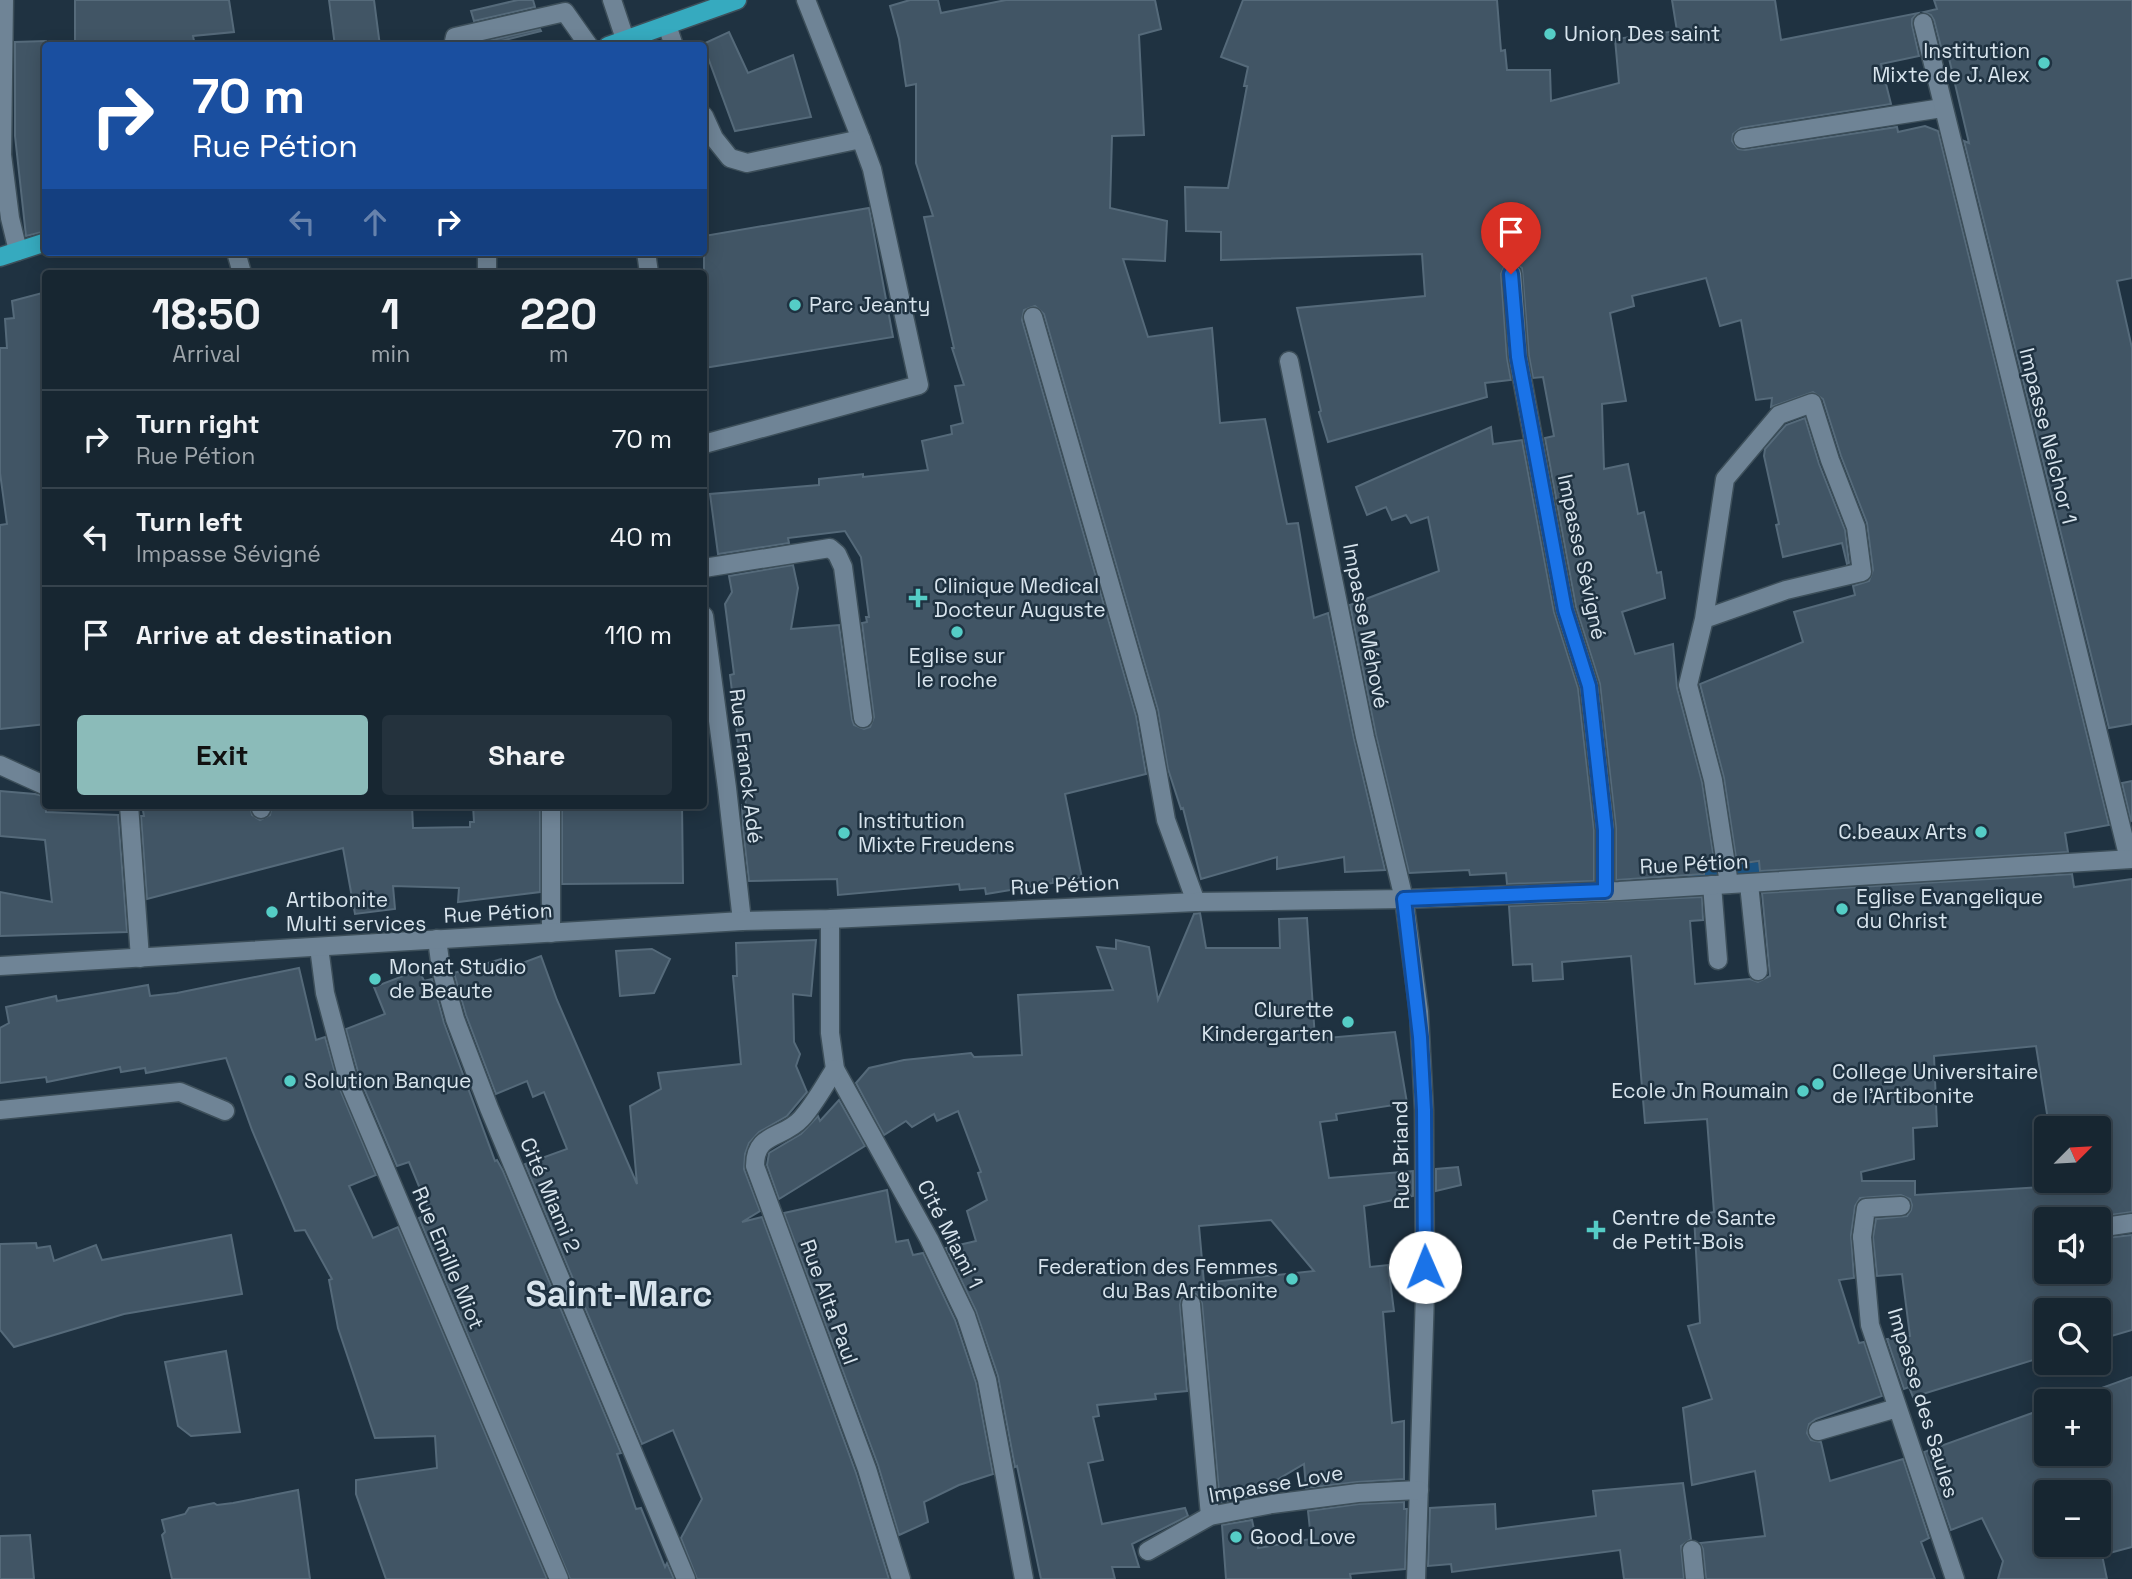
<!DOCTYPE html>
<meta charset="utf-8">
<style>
:root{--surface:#172631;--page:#24323d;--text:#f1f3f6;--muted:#9ea5ab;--line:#36434d;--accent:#8bbbb9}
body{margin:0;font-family:"Space Grotesk",sans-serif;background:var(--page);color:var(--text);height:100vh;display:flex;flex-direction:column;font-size:26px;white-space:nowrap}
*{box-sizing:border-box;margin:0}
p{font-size:23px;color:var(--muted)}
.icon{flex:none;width:38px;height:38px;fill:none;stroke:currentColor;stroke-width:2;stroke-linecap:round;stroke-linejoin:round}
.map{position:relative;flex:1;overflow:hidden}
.panel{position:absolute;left:42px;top:270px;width:665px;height:539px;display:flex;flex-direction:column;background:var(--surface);border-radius:7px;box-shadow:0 4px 18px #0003,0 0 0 2px var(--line)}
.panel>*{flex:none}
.banner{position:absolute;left:42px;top:42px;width:665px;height:214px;border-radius:7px;box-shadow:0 4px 18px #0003,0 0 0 2px var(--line);background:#1a4fa0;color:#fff;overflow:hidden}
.needle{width:46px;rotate:66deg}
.controls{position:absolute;left:2034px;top:1116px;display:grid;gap:14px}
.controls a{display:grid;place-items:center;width:77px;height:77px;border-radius:7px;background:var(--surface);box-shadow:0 4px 18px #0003,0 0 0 2px var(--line);font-size:35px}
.pin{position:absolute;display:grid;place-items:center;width:60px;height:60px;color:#fff;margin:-72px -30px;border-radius:50% 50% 50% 0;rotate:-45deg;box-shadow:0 0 7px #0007}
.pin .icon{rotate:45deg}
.me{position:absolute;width:77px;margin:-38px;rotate:359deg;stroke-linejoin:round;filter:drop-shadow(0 0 5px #0008)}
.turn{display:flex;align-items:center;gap:24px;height:147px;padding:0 35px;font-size:32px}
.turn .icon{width:91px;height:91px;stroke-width:2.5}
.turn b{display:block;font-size:49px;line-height:60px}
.lanes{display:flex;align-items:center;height:66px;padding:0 35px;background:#0003;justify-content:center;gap:35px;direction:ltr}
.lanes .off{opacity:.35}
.eta{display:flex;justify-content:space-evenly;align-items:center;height:119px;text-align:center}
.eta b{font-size:42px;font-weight:700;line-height:49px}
.cta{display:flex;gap:14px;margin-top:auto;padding:14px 35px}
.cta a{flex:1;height:80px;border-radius:7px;background:var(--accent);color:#111;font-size:28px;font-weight:700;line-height:80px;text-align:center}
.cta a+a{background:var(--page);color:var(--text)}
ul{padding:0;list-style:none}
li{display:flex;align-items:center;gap:21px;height:98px;padding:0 35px;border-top:2px solid var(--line)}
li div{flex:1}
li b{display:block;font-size:26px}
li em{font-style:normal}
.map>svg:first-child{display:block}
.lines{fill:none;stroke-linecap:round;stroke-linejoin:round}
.stream{stroke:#1c5381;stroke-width:10}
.building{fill:#415565;stroke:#556a7a;stroke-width:2;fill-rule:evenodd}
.service-casing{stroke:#3d4f5a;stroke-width:21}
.minor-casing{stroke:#3d4f5a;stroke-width:21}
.primary-casing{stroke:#3d4f5a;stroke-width:21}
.service{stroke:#6f8496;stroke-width:18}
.minor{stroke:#6f8496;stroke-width:18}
.primary{stroke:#36aabf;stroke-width:18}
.route-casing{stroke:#114b97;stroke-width:18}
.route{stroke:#1a73e8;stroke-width:12}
.poi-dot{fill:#55cdc6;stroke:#1f3241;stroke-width:2.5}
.labels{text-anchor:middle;stroke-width:5;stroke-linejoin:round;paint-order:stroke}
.poi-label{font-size:21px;fill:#d8e4ed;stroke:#1f3241;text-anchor:start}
.street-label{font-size:21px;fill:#d8e4ed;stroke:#1f3241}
.town-label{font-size:35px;font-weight:bold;fill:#d8e4ed;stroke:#1f3241}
</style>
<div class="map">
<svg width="2132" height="1579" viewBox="0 0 2132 1579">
<rect width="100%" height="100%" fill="#1f3241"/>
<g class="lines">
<polyline class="stream" points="1691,873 1773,866"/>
</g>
<g class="building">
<polygon points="75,0 229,0 234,32 193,36 195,46 75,46"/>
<polygon points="329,0 374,0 380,46 335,46"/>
<polygon points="518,0 533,0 535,7 474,21 471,11"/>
<polygon points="910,0 938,0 941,13 1006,0 1155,0 1161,29 1139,35 1144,135 1112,136 1110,208 1167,221 1165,261 1123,259 1148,337 1212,328 1220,423 1265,419 1287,524 1298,523 1314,618 1328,613 1354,739 1385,870 1345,872 1344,857 1277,869 1277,857 1201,879 1183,808 1181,809 1168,769 1158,710 1044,314 1035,306 1024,310 1022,320 1136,716 1146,774 1065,794 1082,878 1053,879 1053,883 986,894 985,888 960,890 959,884 838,895 837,879 749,881 743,829 742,805 746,805 730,675 734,674 725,604 732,592 729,576 793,565 798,588 791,629 839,625 852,719 854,725 864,729 870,727 874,717 862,623 867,622 866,617 869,617 861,557 845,531 788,538 789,543 718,554 710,494 819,485 819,479 863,474 863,477 928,470 922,441 952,434 951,426 963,423 955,386 964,385 952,348 954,348 924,217 933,216 916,163 916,84 906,86 899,39 890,6"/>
<polygon points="1243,0 1497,0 1501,51 1505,50 1507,70 1550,70 1551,101 1619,83 1615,39 1677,31 1672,0 1775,0 1781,40 1918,13 1912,19 1912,25 1919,56 1881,64 1891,104 1741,128 1733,134 1732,141 1738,149 1745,150 1897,127 1898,132 1925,126 1938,131 2109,825 2065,833 2068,852 1760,871 1759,861 1737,864 1724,778 1700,684 1803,642 1794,612 1855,595 1853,586 1869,581 1873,570 1867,523 1841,456 1823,399 1813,392 1771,407 1772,398 1756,400 1741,320 1720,326 1706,278 1632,296 1634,306 1610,313 1626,401 1602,404 1604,469 1628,464 1638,514 1644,512 1657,573 1661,572 1665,598 1622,612 1635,654 1673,644 1677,688 1702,782 1715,866 1704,867 1704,874 1616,880 1616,828 1600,684 1576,607 1545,438 1554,436 1543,377 1533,378 1529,356 1522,268 1516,264 1511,263 1505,265 1501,274 1507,358 1511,380 1485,383 1487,397 1328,442 1319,412 1321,411 1297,308 1425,296 1422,254 1221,260 1221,232 1186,231 1185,187 1228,188 1247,86 1244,86 1248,67 1221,57"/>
<polygon points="1934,0 2132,0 2132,278 2117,281 2132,348 2132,724 2109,728 1964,141 1969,143 1947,50 1942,51 1934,20 1931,15 1924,12 1937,9"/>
<polygon points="540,29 541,31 481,46 479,43"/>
<polygon points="729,32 748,73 793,55 811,117 735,131 703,44"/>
<polygon points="46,41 46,231 26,236 15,136 15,42"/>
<polygon points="869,208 893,337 704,368 704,236"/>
<polygon points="46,292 46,724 0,729 0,525 7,524 0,473 0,348 7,348 5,319 14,318 12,301"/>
<polygon points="1805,418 1819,464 1845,530 1849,563 1847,564 1842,543 1783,557 1776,525 1779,524 1764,456 1765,449 1786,425"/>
<polygon points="1491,427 1493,444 1522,440 1554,612 1578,688 1594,830 1594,881 1507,884 1506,873 1470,875 1469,870 1409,873 1376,735 1350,605 1439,571 1428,517 1411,523 1406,515 1392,520 1386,507 1367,515 1356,487"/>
<polygon points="2132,781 2132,820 2131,821 2122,783"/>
<polygon points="0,791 35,794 46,797 46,812 118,815 127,932 0,936 0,892 52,902 45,840 0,836"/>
<polygon points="142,805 250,805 252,815 260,820 270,815 272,805 412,805 413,828 470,827 470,822 474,822 473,805 540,805 540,892 458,902 459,888 393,886 395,909 355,914 343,848 147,899 141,816 144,816"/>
<polygon points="562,805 682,805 683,883 562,884"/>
<path d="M2072,874L2074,887L2132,879V1212L2096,1217L2090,1220H2046V1272H2098V1239L2132,1235V1330L2098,1340V1311H2046V1356L1913,1397L1909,1387L1904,1389L1887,1339L1910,1336L1902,1274L1877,1276L1873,1237L1876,1219L1907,1216L1911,1210L1912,1205L1910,1199L1901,1195L1860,1198L1855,1206L1851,1235L1854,1278L1839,1280L1859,1343L1864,1342L1882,1396L1816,1419L1809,1424L1807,1433L1811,1440L1821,1442L1830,1481L1903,1459L1929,1538L1921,1542L1935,1579H1706L1703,1549L1700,1543L1765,1536L1755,1471L1692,1485L1683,1408L1712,1399L1688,1326L1700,1323L1694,1216L1714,1212L1707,1119L1645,1123L1631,956L1562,962L1563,979L1533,981L1532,964L1513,965L1509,906L1702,897L1703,920L1690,921L1695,984L1750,979L1758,982L1770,976L1762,893ZM2036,1046L2049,1126L2098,1115V1181H2056L2057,1186L1915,1195V1181H1862L1861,1172L1914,1159L1913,1128L1937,1126L1934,1056Z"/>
<path d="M1200,913L1206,948H1280L1279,919L1307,918L1315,1039L1395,1032L1407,1103L1336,1114L1337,1120L1320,1122L1329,1178L1413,1171V1196L1364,1206L1370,1267L1388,1265L1394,1311L1383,1312L1392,1423L1404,1421V1479L1357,1482L1306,1488L1304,1464L1248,1497L1220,1502L1202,1303L1196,1294L1189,1293L1181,1299L1180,1305L1187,1391L1155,1394L1156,1399L1097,1405L1099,1416L1093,1417L1103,1460L1088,1463L1102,1524L1185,1508L1188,1516L1132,1544L1139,1567H1112L1115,1579H1041L1017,1466L1015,1467L998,1376L976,1311L946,1248L976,1241L967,1211L987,1200L978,1173L981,1172L958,1111L937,1121L934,1114L912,1127L906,1121L884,1135L856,1083L869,1068L904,1060L971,1053L974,1057L1022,1055L1018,995L1113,990L1097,947L1116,949V940L1149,947L1158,1000L1194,914ZM1271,1220L1314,1271L1204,1283L1199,1226Z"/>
<polygon points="816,940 811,996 793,994 794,1042 800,1054 796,1066 807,1092 787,1116 759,1132 749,1143 745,1154 744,1169 760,1211 742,1222 762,1217 856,1473 889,1579 697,1579 681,1538 702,1499 673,1430 642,1444 525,1164 567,1149 544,1092 533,1097 527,1081 496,1094 466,1015 454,973 501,959 501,971 541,956 557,1000 637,1184 630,1106 661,1089 658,1073 741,1064 733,976 737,976 736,943"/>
<polygon points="652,949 670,959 654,993 620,996 616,951"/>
<polygon points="299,968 316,1040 325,1037 339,1087 376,1175 349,1186 373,1238 398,1227 547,1579 386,1579 356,1494 356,1480 437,1468 435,1436 375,1438 338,1328 329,1280 332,1279 305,1230 295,1231 252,1130 226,1058 146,1073 145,1068 121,1072 120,1067 47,1082 46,1077 0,1083 0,1028 9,1023 6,1007 56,996 57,1001 148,985 150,996 177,993"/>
<polygon points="419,970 424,981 432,979 444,1023 495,1161 497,1160 503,1171 621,1453 617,1454 636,1509 641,1508 665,1567 667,1563 674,1579 570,1579 419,1218 430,1213 409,1162 397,1166 360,1079 346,1029 385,1014 374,987"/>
<polygon points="839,1100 865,1146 779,1199 767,1165 769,1153 801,1134 818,1116 820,1121"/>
<polygon points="1458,1167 1461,1185 1436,1191 1436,1169"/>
<polygon points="887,1190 896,1242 908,1240 913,1255 923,1253 955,1320 976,1383 993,1474 959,1485 924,1502 928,1522 899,1535 878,1465 784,1213"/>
<polygon points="231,1235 242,1294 124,1314 14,1347 0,1330 0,1244 36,1243 37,1248 50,1246 54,1261 96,1245 102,1260"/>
<polygon points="226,1351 240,1432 191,1436 178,1426 165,1362"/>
<path d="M2132,1377V1547L2102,1555L2107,1579H1998L2003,1561L1982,1518L1951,1530L1924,1452L2046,1408V1454H2098V1402H2063ZM2046,1493H2098V1545H2046Z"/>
<polygon points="1683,1483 1691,1539 1681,1546 1684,1579 1624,1579 1620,1550 1452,1572 1451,1564 1428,1566 1430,1508 1495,1504 1496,1529 1596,1516 1593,1491"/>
<polygon points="298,1490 310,1579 172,1579 162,1535 165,1532 162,1520 185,1514 189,1508 214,1503 217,1505 233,1503"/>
<polygon points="1404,1502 1404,1509 1407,1509 1405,1569 1350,1574 1351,1579 1226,1579 1222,1525 1252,1520 1258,1548 1311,1539 1308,1511 1359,1504"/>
<polygon points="30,1535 34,1579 0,1579 0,1536"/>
</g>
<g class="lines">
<g class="service-casing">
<g id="service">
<polyline points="806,0 861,139"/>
<polyline points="667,25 674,46"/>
<polyline points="453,46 455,37 565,12 589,46"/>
<polyline points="704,116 714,138 730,158 747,163 861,139 872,169 919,385 704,444"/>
<polyline points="1743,139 1942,108"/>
<polyline points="236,252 242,273"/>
<polyline points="487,273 487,252"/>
<polyline points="1512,274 1518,357 1565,610 1589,686 1605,829 1605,891"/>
<polyline points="1033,317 1147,713 1166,820 1196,902"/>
<polyline points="1704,619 1725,479 1779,415 1812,403 1830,460 1856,527 1862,572 1786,590 1704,619 1688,685 1713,780 1729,884"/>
<polyline points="0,765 46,786"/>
<polyline points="129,805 140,958"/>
<polyline points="261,805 261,809"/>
<polyline points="551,805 551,933"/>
<polyline points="1749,884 1758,971"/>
<polyline points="1712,885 1718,960"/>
<polyline points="0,1110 180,1092 225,1111"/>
<polyline points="2098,1228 2132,1223"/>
<polyline points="1862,1237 1866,1208 1901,1206"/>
<polyline points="1191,1304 1210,1516"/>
<polyline points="1818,1431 1897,1408"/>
</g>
</g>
<g class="minor-casing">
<g id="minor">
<polyline points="4,0 2,155 10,218 18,251"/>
<polyline points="612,0 625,39"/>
<polyline points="1923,23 2129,859"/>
<polyline points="646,252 649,273"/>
<polyline points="1289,361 1365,737 1404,899 1419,1012 1424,1110 1425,1293 1416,1579"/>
<polyline points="704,568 830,548 837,554 843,567 863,718"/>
<polyline points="704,616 727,788 742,921"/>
<polyline points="830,919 830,1033 835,1069 929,1239 966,1316 987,1380 1024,1579"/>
<polyline points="437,939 441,969 455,1019 489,1108 686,1579"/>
<polyline points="319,947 325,993 349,1083 559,1579"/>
<polyline points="0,966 742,921 830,919 1196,902 1404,899 1619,891 2132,859"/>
<path d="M835,1069C824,1086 814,1105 801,1119C783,1139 755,1132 755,1166L867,1469L901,1579"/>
<polyline points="1862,1237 1870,1325 1955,1579"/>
<polyline points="1692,1550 1695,1579"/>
<polyline points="1148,1551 1210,1516 1272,1504 1358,1493 1419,1490"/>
</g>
</g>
<g class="primary-casing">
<g id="primary">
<polyline points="608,46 737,0"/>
<polyline points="0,257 46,242"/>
</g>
</g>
<use href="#service" class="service"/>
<use href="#minor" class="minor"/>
<use href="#primary" class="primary"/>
</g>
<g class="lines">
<g class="route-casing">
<polyline id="route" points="1425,1267 1424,1110 1420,1037 1404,899 1605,891 1605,830 1589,686 1565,610 1518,357 1511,274"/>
</g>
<use href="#route" class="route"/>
</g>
<g class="poi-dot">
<circle cx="1550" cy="34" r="7"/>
<circle cx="2044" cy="63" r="7"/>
<circle cx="795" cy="305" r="7"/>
<path d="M914.5 587.5h7v7h7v7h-7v7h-7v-7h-7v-7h7z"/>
<circle cx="957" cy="632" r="7"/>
<circle cx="1981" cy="832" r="7"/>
<circle cx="844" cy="833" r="7"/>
<circle cx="1842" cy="909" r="7"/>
<circle cx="272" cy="912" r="7"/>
<circle cx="375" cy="979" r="7"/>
<circle cx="1348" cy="1022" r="7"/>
<circle cx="290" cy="1081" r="7"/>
<circle cx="1818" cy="1084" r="7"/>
<circle cx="1803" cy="1091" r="7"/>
<path d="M1592.5 1219.5h7v7h7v7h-7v7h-7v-7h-7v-7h7z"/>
<circle cx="1292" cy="1279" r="7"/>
<circle cx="1236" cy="1537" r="7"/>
</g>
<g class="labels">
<g class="poi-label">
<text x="1564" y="41">Union Des saint</text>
<text x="2030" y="58" text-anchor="end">Institution<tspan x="2030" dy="24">Mixte de J. Alex</tspan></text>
<text x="809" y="312">Parc Jeanty</text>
<text x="934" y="593">Clinique Medical<tspan x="934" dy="24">Docteur Auguste</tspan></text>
<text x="957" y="663" text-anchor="middle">Eglise sur<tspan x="957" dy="24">le roche</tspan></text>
<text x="858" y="828">Institution<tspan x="858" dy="24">Mixte Freudens</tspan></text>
<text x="1967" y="839" text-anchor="end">C.beaux Arts</text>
<text x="1856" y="904">Eglise Evangelique<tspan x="1856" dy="24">du Christ</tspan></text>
<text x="286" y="907">Artibonite<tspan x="286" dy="24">Multi services</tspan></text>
<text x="389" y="974">Monat Studio<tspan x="389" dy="24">de Beaute</tspan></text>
<text x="1334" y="1017" text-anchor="end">Clurette<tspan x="1334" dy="24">Kindergarten</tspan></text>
<text x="1832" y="1079">College Universitaire<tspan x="1832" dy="24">de l'Artibonite</tspan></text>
<text x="304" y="1088">Solution Banque</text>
<text x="1789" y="1098" text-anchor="end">Ecole Jn Roumain</text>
<text x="1612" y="1225">Centre de Sante<tspan x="1612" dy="24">de Petit-Bois</tspan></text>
<text x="1278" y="1274" text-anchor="end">Federation des Femmes<tspan x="1278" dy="24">du Bas Artibonite</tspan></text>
<text x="1250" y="1544">Good Love</text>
</g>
<g class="street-label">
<text transform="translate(2048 436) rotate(76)" y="7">Impasse Nelchor 1</text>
<text transform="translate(1582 557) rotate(78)" y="7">Impasse Sévigné</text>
<text transform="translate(1366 626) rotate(79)" y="7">Impasse Méhové</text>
<text transform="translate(746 766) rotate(83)" y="7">Rue Franck Adé</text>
<text transform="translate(1694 864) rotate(-3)" y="7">Rue Pétion</text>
<text transform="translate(1065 885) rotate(-3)" y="7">Rue Pétion</text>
<text transform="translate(498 913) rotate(-3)" y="7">Rue Pétion</text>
<text transform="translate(1401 1155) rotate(-91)" y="7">Rue Briand</text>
<text transform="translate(550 1195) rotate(67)" y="7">Cité Miami 2</text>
<text transform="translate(950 1234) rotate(63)" y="7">Cité Miami 1</text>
<text transform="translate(448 1258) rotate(67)" y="7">Rue Emille Miot</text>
<text transform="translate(829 1302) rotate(70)" y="7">Rue Alta Paul</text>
<text transform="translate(1923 1403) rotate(73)" y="7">Impasse des Saules</text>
<text transform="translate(1276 1484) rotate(-10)" y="7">Impasse Love</text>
</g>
<g class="town-label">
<text x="619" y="1306">Saint-Marc</text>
</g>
</g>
</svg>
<div class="controls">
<a><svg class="needle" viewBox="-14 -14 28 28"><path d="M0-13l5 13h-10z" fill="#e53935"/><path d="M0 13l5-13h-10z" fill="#9ea5ab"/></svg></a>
<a><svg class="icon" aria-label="sound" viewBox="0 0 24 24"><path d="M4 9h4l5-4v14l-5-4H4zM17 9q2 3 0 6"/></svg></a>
<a><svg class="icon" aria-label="search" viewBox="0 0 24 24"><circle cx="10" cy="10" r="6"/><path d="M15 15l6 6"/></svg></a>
<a>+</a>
<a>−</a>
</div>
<div class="pin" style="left:1511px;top:274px;background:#d93025"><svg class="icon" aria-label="arrive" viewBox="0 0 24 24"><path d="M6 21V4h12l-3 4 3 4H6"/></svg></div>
<svg class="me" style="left:1425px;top:1267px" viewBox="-20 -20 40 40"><circle r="19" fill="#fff"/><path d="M0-13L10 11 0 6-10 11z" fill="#1a73e8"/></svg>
<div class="banner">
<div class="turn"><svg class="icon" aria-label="right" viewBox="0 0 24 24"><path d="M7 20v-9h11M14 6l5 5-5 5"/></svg><div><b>70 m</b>Rue Pétion</div></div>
<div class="lanes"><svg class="icon off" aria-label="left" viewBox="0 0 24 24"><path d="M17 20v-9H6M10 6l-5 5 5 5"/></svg><svg class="icon off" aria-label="ahead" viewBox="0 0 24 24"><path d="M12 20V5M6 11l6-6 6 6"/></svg><svg class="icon" aria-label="right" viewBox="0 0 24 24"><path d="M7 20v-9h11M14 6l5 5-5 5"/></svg></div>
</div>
<section class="panel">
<div class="eta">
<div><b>18:50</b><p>Arrival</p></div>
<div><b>1</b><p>min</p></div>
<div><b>220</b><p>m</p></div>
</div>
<ul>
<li><svg class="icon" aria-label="right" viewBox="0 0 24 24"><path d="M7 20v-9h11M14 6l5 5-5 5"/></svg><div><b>Turn right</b><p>Rue Pétion</p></div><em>70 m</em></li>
<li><svg class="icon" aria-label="left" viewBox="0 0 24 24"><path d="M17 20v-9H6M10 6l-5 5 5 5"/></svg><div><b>Turn left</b><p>Impasse Sévigné</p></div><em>40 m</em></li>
<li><svg class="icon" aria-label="arrive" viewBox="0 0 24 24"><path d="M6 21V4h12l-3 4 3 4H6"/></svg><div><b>Arrive at destination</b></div><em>110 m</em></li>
</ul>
<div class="cta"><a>Exit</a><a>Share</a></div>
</section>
</div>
